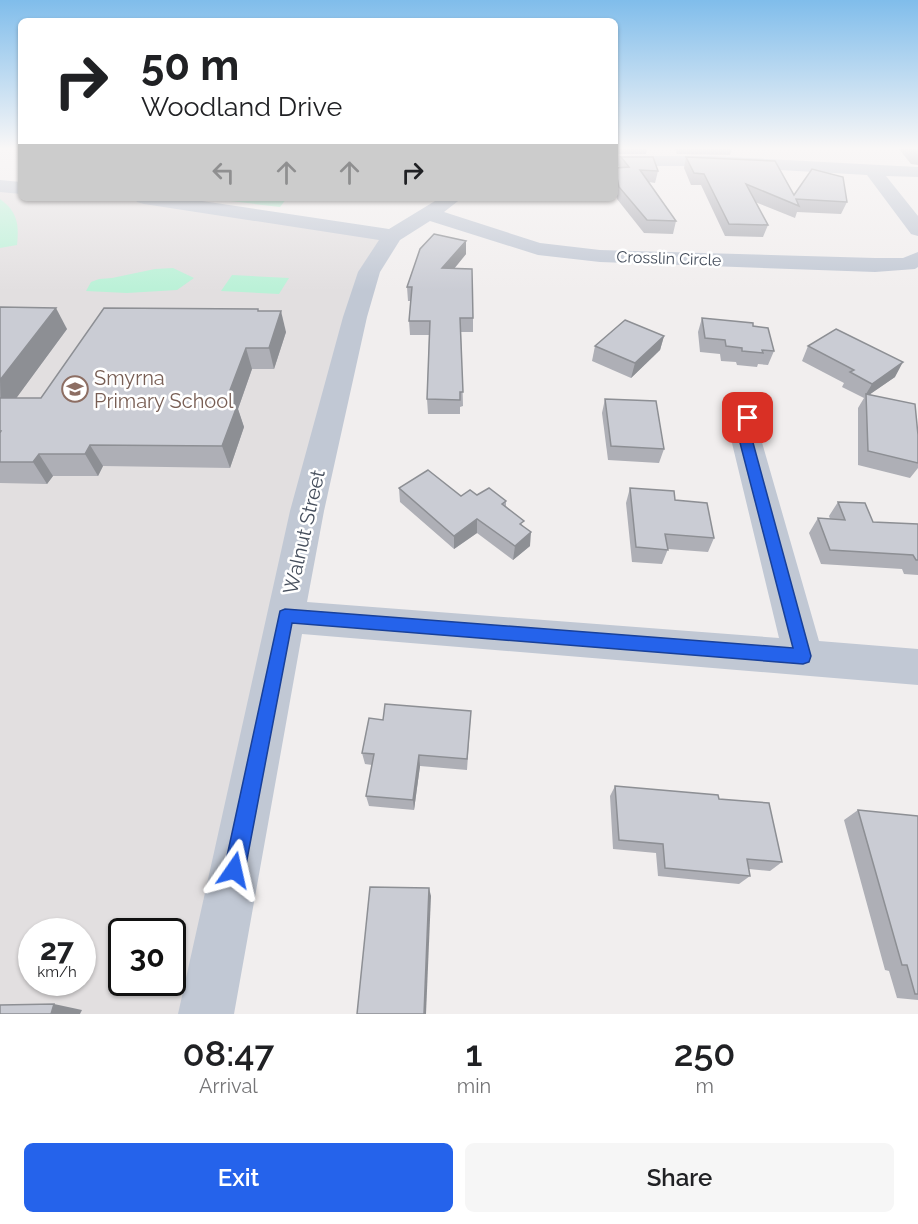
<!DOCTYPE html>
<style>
:root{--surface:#fff;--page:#f6f6f6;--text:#202124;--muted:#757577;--accent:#2563eb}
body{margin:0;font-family:Raleway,sans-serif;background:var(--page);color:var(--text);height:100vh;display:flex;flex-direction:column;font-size:22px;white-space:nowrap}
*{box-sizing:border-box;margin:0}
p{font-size:20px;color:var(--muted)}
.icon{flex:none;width:33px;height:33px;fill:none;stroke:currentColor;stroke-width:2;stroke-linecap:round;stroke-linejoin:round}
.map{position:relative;height:1014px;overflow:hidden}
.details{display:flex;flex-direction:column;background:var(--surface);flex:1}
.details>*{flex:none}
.hud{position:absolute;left:18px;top:18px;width:600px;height:183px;border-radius:9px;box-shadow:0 2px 4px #0004;background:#fff;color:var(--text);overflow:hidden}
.speed{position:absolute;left:18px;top:918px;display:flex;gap:12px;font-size:30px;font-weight:700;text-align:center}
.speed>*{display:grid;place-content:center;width:78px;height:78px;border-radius:50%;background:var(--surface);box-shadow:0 2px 4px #0004;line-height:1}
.speed small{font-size:15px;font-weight:400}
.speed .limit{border:3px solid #111;border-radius:9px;background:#fff;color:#111}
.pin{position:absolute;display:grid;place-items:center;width:51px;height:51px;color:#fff;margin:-26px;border-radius:12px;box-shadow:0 3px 9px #0006}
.me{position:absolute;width:66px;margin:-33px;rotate:11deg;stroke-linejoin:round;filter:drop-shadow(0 0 4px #0008)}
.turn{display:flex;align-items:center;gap:21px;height:126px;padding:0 24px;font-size:27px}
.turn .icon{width:78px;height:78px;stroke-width:2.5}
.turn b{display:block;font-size:42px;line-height:51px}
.lanes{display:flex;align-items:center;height:57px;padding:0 24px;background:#0003;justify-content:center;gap:30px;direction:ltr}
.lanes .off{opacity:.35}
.eta{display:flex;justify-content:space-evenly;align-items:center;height:102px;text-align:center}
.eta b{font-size:36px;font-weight:600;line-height:42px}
.primary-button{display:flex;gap:12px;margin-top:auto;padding:12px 24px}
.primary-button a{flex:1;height:69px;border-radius:9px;background:var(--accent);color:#fff;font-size:24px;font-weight:600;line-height:69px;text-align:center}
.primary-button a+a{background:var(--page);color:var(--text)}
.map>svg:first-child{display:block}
.education{fill:#e2dfe0;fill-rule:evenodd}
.green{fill:#baf1d7}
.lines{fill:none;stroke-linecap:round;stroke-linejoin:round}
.minor{fill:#c1c8d4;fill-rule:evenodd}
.wall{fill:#aeafb6}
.shaded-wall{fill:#8d8f94}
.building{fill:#caccd4;stroke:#8d8f94;stroke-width:1.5}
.route{fill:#2563eb;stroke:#184099;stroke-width:1.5}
.labels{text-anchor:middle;stroke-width:5;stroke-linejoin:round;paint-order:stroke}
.far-street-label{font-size:16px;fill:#454e5c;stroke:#fff}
.education-label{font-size:20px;fill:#785e54;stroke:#fff;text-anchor:start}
.street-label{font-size:20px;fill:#454e5c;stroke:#fff}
</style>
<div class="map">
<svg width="918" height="1014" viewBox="0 0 918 1014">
<rect width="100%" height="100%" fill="#f1eeee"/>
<path class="education" d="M0,186L21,188V198H144L392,236L369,272L206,1014H0ZM32,932H82V982H32ZM122,932H172V982H122Z"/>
<g class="green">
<polygon points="205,198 287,198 280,207"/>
<path d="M0,199C18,212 19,225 17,245L0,248Z"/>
<polygon points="173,268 194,278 177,290 127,293 86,291 91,282 99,279 112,278 155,269"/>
<polygon points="232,275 289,278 279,294 221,291"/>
</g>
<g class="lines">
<g class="minor">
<polygon points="615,156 710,156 918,167 918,177 886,176 918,216 918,236 911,234 867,175 710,166 615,166"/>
<polygon points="0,180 21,182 21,194 0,192"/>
<polygon points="135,198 182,198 389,229 440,198 462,198 444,212 540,243 600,250 875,258 903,258 918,252 918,267 915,269 875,272 600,262 538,255 430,221 400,240 380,272 367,317 324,511 307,602 779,638 731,439 734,418 738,411 748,409 758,411 762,418 761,439 819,641 918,649 918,685 302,634 234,1014 178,1014 290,511 343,317 358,272 379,240 144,204 137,202"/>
</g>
</g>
<g class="wall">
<polygon points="615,149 647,149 646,154 615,154"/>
<polygon points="675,149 732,149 730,155 677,154"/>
<polygon points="899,149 918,149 918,165 911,164"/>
<polygon points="621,157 658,171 655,183 649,182 676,221 673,234 644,233 617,199 615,188 615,169 619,168"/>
<polygon points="686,157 794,195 847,202 841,214 797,212 795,218 755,202 768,225 763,237 725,236 701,185 691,185 684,168"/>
<polygon points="466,241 466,254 454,269 473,318 473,332 461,332 463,406 460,407 460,414 428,414 427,399 429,335 410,335 409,321 411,301 408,301 407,287"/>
<polygon points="0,307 67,329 16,398 41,398 259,311 286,332 274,369 252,369 238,409 244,427 230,468 103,466 98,476 53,476 47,484 0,483"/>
<polygon points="702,318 753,326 774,351 768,365 758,364 757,367 737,365 736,362 721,361 720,354 700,352 698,332"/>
<polygon points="664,336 660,350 631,378 592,361 595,346"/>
<polygon points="808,346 895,377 870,394 918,435 918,468 910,478 858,465 858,408 864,398 842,387 844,383 802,361"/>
<polygon points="605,399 664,449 659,463 608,460 602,413"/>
<polygon points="399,488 506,501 506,506 524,527 530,546 513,560 477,533 454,549 400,502"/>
<polygon points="630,488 675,500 714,538 708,552 668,549 662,564 632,562 626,503"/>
<polygon points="838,502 873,522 918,524 918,575 904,574 902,569 821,564 809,533 818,518 830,519 829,516"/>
<polygon points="471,711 467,770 420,766 414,810 369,806 366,796 372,765 365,764 362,753 383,720"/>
<polygon points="615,786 782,862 770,871 749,869 750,876 739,884 658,876 656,853 613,849 610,796"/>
<polygon points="858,810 918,816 918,1000 897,998 889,971 885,970 844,820"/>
</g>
<g class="shaded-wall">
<polygon points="466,241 466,254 443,282 442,268"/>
<polygon points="56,308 67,329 1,419 0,380"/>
<polygon points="281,311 286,332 274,369 269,348"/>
<polygon points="664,336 660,350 631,378 635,363"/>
<polygon points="246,348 252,369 238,409 244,427 230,468 222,446 224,406"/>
<polygon points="903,362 895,377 866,397 866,394 872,384"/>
<polygon points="90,445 103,466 98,476 85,454"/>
<polygon points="39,454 53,476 47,484 33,462"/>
<polygon points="477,519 477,533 454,549 454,536"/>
<polygon points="531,532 530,546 513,560 515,546"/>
<polygon points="419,755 420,766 414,810 413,800"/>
<polygon points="429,888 431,896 426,1014 424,1014"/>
<polygon points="54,1004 82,1010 80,1014 51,1014"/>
</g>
<g class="building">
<polygon points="621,157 653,157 658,171 640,170 676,221 647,220 619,187 615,168 629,167"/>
<polygon points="686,157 775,161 794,195 812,169 843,177 847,202 796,199 799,206 746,184 768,225 729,224 704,174 694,173"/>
<polygon points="434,234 466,241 442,268 472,269 473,318 460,318 463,392 460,392 460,400 427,399 430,321 409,321 412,287 407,287 420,249"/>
<polygon points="0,307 56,308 0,380"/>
<polygon points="104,308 258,309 258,311 281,311 269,348 246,348 224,406 237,406 222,446 90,445 85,454 39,454 33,462 0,462 0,433 1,431 0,431 0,398 41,398"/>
<polygon points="702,318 753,323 753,326 768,328 774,351 762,350 763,353 742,351 742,348 726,346 725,340 705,338"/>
<polygon points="625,320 664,336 635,363 595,346"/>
<polygon points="836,329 903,362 872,384 850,372 854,370 808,346"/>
<polygon points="866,394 915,404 918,435 918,463 868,451"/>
<polygon points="605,399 656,401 664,449 611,446"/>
<polygon points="428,470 461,496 470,490 477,495 489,488 506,501 502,504 524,521 520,524 531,532 515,546 477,519 454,536 399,488"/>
<polygon points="630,488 674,491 675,500 707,503 714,538 665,534 668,550 636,547"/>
<polygon points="838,502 865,503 873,522 918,524 918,560 916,560 913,555 830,550 818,518 845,520"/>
<polygon points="385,704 471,711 467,759 419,755 413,800 366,796 374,754 362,753 369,718 383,720"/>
<polygon points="615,786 718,795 719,799 769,803 782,862 747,859 750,876 665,868 663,844 619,840"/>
<polygon points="858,810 918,816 918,994 915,994 907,965 902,965"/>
<polygon points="370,887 429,888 424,1014 357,1014"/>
<polygon points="54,1004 51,1014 0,1014 0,1005"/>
</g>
<linearGradient id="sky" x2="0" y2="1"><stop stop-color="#80bdeb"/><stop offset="0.51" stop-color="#f9f7f7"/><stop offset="1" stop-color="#f9f7f7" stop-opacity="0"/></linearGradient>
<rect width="918" height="291" fill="url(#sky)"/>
<polygon class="route" points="748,414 754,418 752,439 811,656 809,662 803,664 292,623 245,870 242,877 234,880 227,877 224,870 280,611 285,609 793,648 739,439 742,418"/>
<defs>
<g id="school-ring" transform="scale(1.35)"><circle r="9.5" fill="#fff" stroke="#8d6e63" stroke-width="1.5"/><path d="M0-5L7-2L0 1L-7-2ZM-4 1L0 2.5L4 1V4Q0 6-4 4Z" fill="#8d6e63"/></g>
</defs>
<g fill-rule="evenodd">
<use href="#school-ring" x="75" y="389"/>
</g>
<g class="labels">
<g class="far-street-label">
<text transform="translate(669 258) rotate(2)" y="6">Crosslin Circle</text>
</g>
<g class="education-label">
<text x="94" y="385">Smyrna<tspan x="94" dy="23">Primary School</tspan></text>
</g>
<g class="street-label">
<text transform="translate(304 532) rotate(-77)" y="7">Walnut Street</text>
</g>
</g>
</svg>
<div class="speed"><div>27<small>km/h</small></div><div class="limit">30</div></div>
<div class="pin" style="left:748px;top:418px;background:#d93025"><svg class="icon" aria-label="arrive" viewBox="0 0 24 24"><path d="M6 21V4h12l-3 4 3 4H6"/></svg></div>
<svg class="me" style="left:234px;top:870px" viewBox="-20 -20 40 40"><path d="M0-17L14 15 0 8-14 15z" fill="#2563eb" stroke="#fff" stroke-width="4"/></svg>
<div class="hud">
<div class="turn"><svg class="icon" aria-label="right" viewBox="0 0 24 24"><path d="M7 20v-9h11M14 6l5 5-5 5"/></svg><div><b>50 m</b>Woodland Drive</div></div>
<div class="lanes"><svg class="icon off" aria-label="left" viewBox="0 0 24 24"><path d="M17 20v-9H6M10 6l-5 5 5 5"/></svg><svg class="icon off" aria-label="ahead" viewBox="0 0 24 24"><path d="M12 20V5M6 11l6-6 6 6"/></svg><svg class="icon off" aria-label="ahead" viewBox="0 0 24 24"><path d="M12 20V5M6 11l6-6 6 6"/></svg><svg class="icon" aria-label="right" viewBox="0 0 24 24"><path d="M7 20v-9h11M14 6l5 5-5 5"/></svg></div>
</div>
</div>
<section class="details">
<div class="eta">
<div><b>08:47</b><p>Arrival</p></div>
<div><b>1</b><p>min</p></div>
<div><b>250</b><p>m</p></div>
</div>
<div class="primary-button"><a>Exit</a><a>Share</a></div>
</section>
